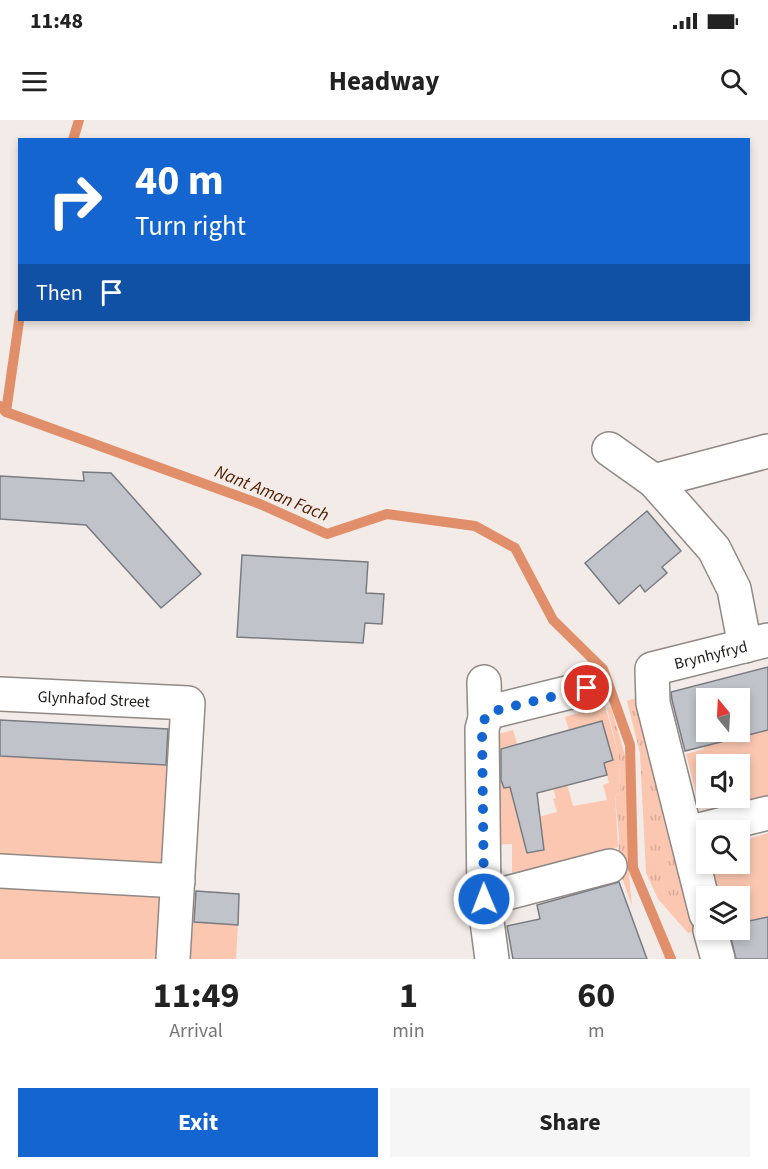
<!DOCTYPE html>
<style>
:root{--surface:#fff;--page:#f6f6f6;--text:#222;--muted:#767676;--accent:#1465cf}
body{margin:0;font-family:"Source Sans 3",sans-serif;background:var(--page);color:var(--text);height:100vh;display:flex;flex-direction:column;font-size:22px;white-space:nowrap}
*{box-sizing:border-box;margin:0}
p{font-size:20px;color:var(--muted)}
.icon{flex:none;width:33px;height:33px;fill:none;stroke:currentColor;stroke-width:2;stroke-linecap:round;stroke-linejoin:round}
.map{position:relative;height:839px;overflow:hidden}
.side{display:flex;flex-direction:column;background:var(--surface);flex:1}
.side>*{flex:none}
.banner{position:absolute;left:18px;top:18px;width:732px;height:183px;border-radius:0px;box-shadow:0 3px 9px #0003;background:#1465cf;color:#fff;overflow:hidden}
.needle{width:39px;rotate:342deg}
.buttons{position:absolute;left:696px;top:568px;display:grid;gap:12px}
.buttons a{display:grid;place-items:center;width:54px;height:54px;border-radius:0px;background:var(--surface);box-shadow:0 3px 9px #0003;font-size:30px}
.pin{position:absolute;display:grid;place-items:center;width:51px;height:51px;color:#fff;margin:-26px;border:3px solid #fff;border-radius:50%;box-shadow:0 2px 6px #0007}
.me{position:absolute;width:66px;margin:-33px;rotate:359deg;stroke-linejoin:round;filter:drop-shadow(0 0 4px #0008)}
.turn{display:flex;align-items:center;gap:21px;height:126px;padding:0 18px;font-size:27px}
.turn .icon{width:78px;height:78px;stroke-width:2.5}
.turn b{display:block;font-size:42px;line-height:51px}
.then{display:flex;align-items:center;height:57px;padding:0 18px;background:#0003;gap:12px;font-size:22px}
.eta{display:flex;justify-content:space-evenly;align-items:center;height:102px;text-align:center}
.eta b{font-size:36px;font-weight:700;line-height:42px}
.button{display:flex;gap:12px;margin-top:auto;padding:12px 18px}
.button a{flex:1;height:69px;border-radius:0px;background:var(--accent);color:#fff;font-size:24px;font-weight:700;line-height:69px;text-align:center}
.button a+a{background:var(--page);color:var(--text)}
.status{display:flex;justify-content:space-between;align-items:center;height:42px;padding:0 30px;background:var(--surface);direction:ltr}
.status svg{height:16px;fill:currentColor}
header{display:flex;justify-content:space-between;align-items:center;height:78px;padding:0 18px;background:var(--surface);font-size:27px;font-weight:700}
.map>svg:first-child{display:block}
.grass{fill:url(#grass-tufts)}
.garden{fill:#fbc7b0}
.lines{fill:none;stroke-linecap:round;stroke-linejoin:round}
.stream{stroke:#e18f6a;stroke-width:10}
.building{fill:#c0c4ca;stroke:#787c82;stroke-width:1.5;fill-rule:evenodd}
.minor-casing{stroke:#908985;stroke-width:36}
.minor{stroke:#fff;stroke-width:33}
.route{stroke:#1465cf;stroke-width:10;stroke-dasharray:0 18}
.labels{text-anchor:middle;stroke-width:6;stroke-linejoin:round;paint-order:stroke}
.street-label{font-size:16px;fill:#1d1b19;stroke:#f3ebe7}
.water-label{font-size:18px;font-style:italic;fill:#532004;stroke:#f3ebe7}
</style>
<div class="status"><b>11:48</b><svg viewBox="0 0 49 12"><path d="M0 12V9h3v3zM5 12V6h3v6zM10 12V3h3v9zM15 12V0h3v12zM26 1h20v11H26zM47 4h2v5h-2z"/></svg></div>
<header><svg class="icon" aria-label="menu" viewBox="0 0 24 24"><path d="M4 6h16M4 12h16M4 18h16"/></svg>Headway<svg class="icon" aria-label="search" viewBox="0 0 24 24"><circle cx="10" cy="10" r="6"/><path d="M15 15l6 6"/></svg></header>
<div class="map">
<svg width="768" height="839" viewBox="0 0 768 839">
<defs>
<pattern id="grass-tufts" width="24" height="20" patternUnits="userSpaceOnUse" patternTransform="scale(1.5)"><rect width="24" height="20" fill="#fbc7b0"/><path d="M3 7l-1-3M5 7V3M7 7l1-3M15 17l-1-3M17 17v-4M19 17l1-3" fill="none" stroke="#d7aa97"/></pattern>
</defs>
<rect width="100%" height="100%" fill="#f3ebe7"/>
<g class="grass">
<polygon points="636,578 697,810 688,813 658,779 646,753 640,633 627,581"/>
<polygon points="611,587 626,639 631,734 628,745 632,786 618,746 619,717 615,675 620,674 619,637 607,588"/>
</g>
<g class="garden">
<polygon points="763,548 768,569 768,687 727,698 722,678 740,678 740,645 706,645 706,678 709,678 698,681 686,634 704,629 699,606 706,604 706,612 749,614 744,553"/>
<polygon points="605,585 619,637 620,674 615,675 618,727 512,753 512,724 490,725 489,616 513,610 517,624 494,631 504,668 519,664 520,702 557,692 553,679 556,678 550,657 564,653 573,686 607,680 603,665 609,663 604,643 613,640 602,601 569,610 565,597"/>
<polygon points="0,636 167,645 162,749 0,739"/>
<polygon points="768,713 768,797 740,803 740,777 717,777 709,750 740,744 740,721"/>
<polygon points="0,764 161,772 158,839 0,839"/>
<polygon points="186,801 238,804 236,839 183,839"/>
</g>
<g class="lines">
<g class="stream">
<polyline points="73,20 79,0"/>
<polyline points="0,286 6,292 260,384 327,414 387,394 475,406 515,428 553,500 603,549 630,625 633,748 671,839"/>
<polyline points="6,292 20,194"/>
</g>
</g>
<g class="building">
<polygon points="83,352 111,353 201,454 161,488 86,405 0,399 0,356 84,361"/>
<polygon points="647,391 681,431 662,447 667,453 645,472 640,465 619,484 585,443"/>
<polygon points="242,435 368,442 366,473 384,474 382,504 365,503 363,523 237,517"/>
<path d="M768,547V610L685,631L672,580L671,572ZM706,579H740V612H706Z"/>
<polygon points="0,600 168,609 166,645 0,636"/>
<polygon points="602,601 613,640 604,643 607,655 537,673 544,730 527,733 510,667 504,668 501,660 501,629"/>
<polygon points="619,762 647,839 513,839 507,806 540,799 537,785"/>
<polygon points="196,771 239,774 238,805 194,802"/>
<polygon points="768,797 768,839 736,839 729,810 740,810 740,803"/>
</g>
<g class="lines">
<g class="minor-casing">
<g id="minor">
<polyline points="609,329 654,361 714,429 734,469 745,526"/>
<polyline points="654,361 768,331"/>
<polyline points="484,562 485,598"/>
<path id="s1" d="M0,574L188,583L173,839"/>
<polyline points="687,713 768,693"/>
<polyline points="0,751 178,761"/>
<polyline points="484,779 610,746"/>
<path id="s2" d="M706,794L653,583L652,549L768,520"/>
<polyline points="710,810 718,839"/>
<polyline points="492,839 484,779 482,609 485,598 490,592 587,568"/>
</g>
</g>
<use href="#minor" class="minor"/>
</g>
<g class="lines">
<polyline class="route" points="484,779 482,609 485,598 490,592 587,568"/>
</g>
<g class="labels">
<g class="street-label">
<text dy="6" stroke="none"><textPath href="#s2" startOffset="312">Brynhyfryd</textPath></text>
<text dy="6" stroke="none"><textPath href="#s1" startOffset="94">Glynhafod Street</textPath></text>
</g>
<g class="water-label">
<text transform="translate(272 373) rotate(22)" y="6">Nant Aman Fach</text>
</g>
</g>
</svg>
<div class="buttons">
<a><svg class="needle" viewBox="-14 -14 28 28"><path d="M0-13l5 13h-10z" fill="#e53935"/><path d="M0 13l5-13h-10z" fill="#767676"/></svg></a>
<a><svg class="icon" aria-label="sound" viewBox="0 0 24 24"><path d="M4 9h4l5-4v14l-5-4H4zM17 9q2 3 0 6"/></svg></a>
<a><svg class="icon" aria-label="search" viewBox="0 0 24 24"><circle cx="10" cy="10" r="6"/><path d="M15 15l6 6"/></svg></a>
<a><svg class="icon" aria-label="layers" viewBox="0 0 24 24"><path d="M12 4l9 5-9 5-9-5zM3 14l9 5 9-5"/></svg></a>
</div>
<div class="pin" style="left:587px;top:568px;background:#d93025"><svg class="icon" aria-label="arrive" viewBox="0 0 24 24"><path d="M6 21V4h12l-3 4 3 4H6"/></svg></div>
<svg class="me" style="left:484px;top:779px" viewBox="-20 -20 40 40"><circle r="17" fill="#1465cf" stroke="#fff" stroke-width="3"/><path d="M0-11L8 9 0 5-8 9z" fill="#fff"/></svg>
<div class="banner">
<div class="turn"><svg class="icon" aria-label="right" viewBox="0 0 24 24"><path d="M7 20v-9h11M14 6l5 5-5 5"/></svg><div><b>40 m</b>Turn right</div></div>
<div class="then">Then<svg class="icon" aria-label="arrive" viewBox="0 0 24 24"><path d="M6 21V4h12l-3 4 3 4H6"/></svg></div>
</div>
</div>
<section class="side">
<div class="eta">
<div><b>11:49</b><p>Arrival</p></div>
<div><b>1</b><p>min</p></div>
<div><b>60</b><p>m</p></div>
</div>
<div class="button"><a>Exit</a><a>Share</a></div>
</section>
